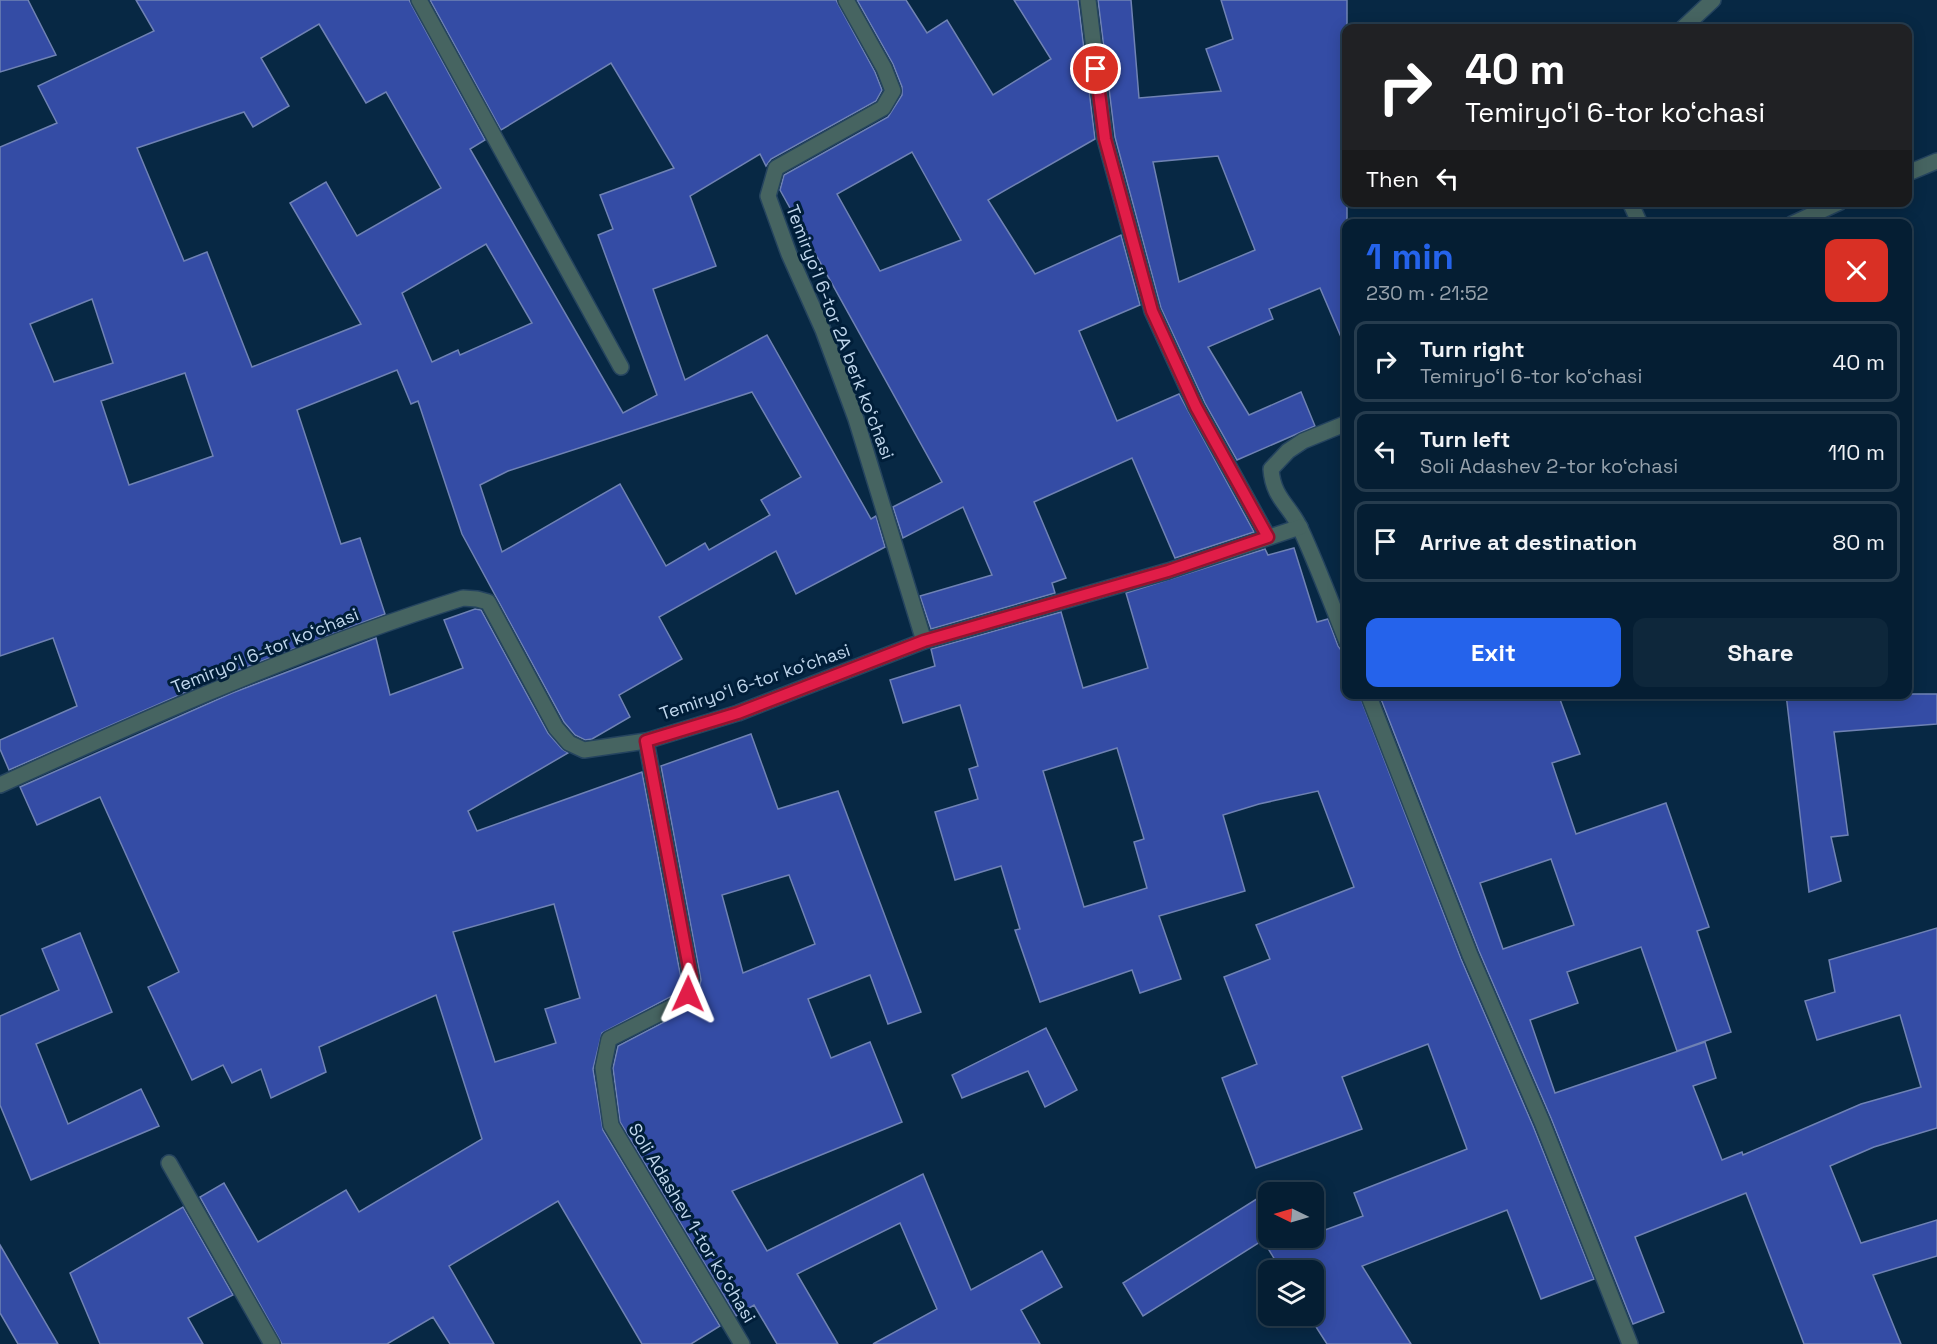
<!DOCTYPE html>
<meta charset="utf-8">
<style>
:root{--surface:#051e33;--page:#0e273b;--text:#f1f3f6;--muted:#97a2ac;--line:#263c4e;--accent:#2563eb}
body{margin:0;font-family:"Space Grotesk",sans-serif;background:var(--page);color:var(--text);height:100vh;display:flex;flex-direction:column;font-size:22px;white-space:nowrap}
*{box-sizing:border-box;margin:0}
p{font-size:20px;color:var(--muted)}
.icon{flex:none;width:33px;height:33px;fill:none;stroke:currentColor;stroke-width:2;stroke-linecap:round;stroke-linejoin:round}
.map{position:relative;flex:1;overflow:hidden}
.sheet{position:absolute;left:1342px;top:219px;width:570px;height:480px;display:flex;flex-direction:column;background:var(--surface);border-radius:12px;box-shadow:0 3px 15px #0003,0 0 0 2px var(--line)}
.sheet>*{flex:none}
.hud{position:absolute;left:1342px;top:24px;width:570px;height:183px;border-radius:12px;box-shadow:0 3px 15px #0003,0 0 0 2px var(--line);background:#202124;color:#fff;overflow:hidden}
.needle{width:39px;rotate:275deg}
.buttons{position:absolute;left:1258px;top:1182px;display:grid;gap:12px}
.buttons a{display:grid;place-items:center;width:66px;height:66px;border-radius:12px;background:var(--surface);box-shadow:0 3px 15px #0003,0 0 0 2px var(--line);font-size:30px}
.pin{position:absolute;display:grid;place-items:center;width:51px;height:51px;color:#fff;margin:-26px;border:3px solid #fff;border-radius:50%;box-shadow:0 2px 6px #0007}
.me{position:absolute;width:66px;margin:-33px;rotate:1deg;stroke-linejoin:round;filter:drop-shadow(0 0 4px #0008)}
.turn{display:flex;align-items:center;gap:21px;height:126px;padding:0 24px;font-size:27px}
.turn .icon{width:78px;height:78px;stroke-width:2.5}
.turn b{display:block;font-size:42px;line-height:51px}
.then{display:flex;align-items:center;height:57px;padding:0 24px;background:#0003;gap:12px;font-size:22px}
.round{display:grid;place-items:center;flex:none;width:63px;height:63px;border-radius:12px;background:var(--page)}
.overview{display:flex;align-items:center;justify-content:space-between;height:102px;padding:0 24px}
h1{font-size:36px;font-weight:700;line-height:45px;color:var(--accent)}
.action{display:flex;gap:12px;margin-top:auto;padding:12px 24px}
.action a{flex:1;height:69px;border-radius:12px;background:var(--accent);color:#fff;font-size:24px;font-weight:700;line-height:69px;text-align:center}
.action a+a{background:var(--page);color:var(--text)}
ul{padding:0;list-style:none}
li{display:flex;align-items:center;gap:18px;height:81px;margin:0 12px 9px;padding:0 12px;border:3px solid var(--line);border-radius:12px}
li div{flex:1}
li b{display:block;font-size:22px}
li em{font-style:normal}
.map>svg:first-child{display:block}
.building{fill:#344ca5;stroke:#6f82b4;stroke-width:1.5;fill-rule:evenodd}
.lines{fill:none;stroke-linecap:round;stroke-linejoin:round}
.minor-casing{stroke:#25445f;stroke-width:18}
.minor{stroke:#466461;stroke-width:15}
.route-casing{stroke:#92132f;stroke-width:15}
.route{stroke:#e11d48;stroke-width:10}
.labels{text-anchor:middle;stroke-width:6;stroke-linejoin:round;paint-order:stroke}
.street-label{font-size:18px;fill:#c0d7ed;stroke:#001e39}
</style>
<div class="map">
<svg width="1937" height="1344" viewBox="0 0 1937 1344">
<rect width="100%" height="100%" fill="#072844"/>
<g class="building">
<polygon points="0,0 28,0 56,55 0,72"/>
<path d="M136,0H409L485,140L470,149L623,413L657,395L598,235L613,229L600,195L674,168L611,63L501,130L430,0H836L875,72L882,90L876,101L771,159L766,166L760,154L690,196L716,266L653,289L685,380L767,335L871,519L876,516L885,547L796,594L776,551L659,617L682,659L619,695L630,717L592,739L585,740L575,735L564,722L462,534L418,401L411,404L397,370L297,410L341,544L360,538L385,614L225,675L9,770L0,749V740L77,706L53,638L0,656V147L57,123L38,86L154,31ZM319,24L366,103L386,92L441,188L357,236L326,182L290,203L361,324L252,367L207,252L184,261L137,148L244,112L253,127L289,106L261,58ZM486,244L532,323L460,355L458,350L432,362L402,293ZM92,299L113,363L54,382L30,324ZM185,373L213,456L129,485L101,401ZM752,392L801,477L761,500L770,515L709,550L705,543L666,566L620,484L502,552L480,485L508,471Z"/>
<path d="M857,0H906L927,33L947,20L993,95L1051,59L1014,0H1078L1095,139L988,200L1035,274L1121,235L1140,305L1079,331L1117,421L1179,394L1254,532L1175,558L1132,458L1034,502L1066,578L1052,583L1055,593L931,629L920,596L992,575L963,507L903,538L893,507L942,482L780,190L784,175L888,117L902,95V87L893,64ZM912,152L961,240L880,271L837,194Z"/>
<path d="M1098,0H1131L1139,98L1221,91L1206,49L1233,39L1221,0H1347V351L1320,288L1269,309L1273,319L1208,347L1249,415L1301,392L1315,426L1237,460L1205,403L1161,308L1115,137ZM1218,156L1255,250L1179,282L1153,162Z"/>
<path d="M1294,548L1317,622L1328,619L1338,646L1341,650L1347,652V694H1359L1461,959L1533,1126L1594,1279L1541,1299L1507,1210L1362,1266L1411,1344H1327L1309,1316H1314V1270H1281L1263,1240L1143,1316L1123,1283L1271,1190L1273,1192H1269V1238H1314V1234L1363,1216L1354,1193L1467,1149L1428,1044L1342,1077L1362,1129L1256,1168L1222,1078L1257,1064L1224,977L1270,959L1256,925L1354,887L1318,791L1259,804L1223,815L1245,891L1159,916L1181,979L1140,993L1132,970L1040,1002L1015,930L1020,929L1001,866L955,880L935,812L978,799L969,769L978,766L960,705L903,723L890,680L935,666L931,649L1061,612L1083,688L1148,668L1126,593L1265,549L1268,555ZM1117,748L1144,839L1134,842L1147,888L1084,907L1043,771Z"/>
<path d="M475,609L481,610L548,733L562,749L568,753L468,811L477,831L642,772L681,978L679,990L676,994L602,1033L593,1069L603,1130L720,1326L691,1344H642L558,1201L449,1266L494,1344H450L433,1317L387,1344H282L200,1197L224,1183L258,1242L346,1190L359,1212L482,1139L436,995L319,1047L326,1072L271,1098L261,1069L232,1083L223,1065L192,1080L148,987L179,972L100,797L37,825L20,787L232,693L376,638L390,695L463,668L444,620ZM554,904L580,998L545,1009L556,1043L495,1062L453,932Z"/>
<path d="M1379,694H1558L1580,754L1552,763L1576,834L1666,803L1709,927L1697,931L1731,1032L1677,1051L1641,947L1567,972L1578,1003L1530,1020L1555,1093L1705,1042L1716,1078L1693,1086L1722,1160L1742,1152L1743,1155L1861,1104L1921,1087L1900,1015L1817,1040L1805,1001L1835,992L1829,960L1937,928V1128L1874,1147L1830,1166L1861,1243L1937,1220V1256L1873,1275L1901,1344H1804L1746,1193L1635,1237L1664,1312L1633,1324L1551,1118L1479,951ZM1551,859L1574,925L1503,949L1480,883Z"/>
<polygon points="1786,694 1937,694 1937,724 1834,732 1848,835 1831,837 1841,881 1809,892"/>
<path d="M751,734L778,809L838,791L921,1012L888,1024L870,975L808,999L831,1058L870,1042L902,1122L732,1191L767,1251L923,1174L971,1290L1042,1251L1062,1287L1021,1310L1040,1344H873L937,1309L900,1223L797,1274L838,1344H777L754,1305L736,1316L620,1122L613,1068L618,1046L687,1010L696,999L701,980L661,766ZM789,875L815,944L743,973L722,895Z"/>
<polygon points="80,933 112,1012 36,1044 68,1124 141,1089 159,1126 31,1180 0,1105 0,1016 59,990 42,949"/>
<polygon points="1046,1028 1077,1090 1045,1107 1028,1071 962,1098 952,1075"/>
<polygon points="183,1207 233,1295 188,1318 203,1344 100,1344 70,1273"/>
<polygon points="0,1245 58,1344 18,1344 0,1313"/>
</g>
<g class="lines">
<g class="minor-casing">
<g id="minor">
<polyline points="419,0 621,367"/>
<polyline points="846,0 884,68 893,91 883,108 776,168 768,196 789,254 823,330 856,419 924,641"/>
<polyline points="1088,0 1105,139 1152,311 1196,407 1268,537"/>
<polyline points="1683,28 1713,0"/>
<polyline points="1908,173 1937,161"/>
<polyline points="1630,202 1640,224"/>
<polyline points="1792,224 1840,202"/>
<path d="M1347,423L1303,441L1288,451L1271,469C1273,499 1291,506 1301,530C1318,567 1332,605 1347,642"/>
<polyline points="1368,694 1470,955 1542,1122 1630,1344"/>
<polyline points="646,741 691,978 688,994 682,1002 609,1039 603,1068 611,1125 742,1344"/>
<path d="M0,785C151,716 304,648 463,598L477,599L488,602L556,728L569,743L584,750L646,741L738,713L924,641L1168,571L1300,527"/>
<polyline points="169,1163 272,1344"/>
</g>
</g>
<use href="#minor" class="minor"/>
</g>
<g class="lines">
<g class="route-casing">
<polyline id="route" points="688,994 691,978 646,741 738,713 924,641 1168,571 1268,537 1196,407 1152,311 1105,139 1096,69"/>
</g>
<use href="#route" class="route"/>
</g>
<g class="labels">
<g class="street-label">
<text transform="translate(840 332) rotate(69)" y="6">Temiryoʻl 6-tor 2А berk koʻchasi</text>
<text transform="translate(265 651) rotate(-22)" y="6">Temiryoʻl 6-tor koʻchasi</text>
<text transform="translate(755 682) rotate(-19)" y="6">Temiryoʻl 6-tor koʻchasi</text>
<text transform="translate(692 1223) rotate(59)" y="6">Soli Adashev 1-tor koʻchasi</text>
</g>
</g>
</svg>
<div class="buttons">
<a><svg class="needle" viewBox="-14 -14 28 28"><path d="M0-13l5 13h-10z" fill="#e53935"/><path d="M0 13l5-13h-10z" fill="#97a2ac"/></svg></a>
<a><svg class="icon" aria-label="layers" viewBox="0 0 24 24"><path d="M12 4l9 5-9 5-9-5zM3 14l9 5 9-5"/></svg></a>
</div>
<div class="pin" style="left:1096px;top:69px;background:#d93025"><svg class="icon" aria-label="arrive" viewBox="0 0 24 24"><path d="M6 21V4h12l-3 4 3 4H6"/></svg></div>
<svg class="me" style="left:688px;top:994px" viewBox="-20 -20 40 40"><path d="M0-17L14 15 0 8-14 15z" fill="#e11d48" stroke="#fff" stroke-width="4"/></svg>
<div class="hud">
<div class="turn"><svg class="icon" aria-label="right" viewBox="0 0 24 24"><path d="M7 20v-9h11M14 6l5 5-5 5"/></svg><div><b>40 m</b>Temiryoʻl 6-tor koʻchasi</div></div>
<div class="then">Then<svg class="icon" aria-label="left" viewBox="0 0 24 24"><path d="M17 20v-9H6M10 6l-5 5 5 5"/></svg></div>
</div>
<section class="sheet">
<div class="overview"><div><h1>1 min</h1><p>230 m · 21:52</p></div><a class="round" style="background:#d93025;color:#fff"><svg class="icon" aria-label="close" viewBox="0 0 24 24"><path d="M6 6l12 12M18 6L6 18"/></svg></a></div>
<ul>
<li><svg class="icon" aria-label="right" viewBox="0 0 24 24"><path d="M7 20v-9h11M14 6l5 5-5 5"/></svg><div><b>Turn right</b><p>Temiryoʻl 6-tor koʻchasi</p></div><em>40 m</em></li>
<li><svg class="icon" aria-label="left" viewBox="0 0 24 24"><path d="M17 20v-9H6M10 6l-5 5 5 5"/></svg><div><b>Turn left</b><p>Soli Adashev 2-tor koʻchasi</p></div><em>110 m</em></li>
<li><svg class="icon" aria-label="arrive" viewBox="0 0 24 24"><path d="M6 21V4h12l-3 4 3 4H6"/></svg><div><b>Arrive at destination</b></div><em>80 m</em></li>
</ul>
<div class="action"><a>Exit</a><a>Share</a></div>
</section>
</div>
